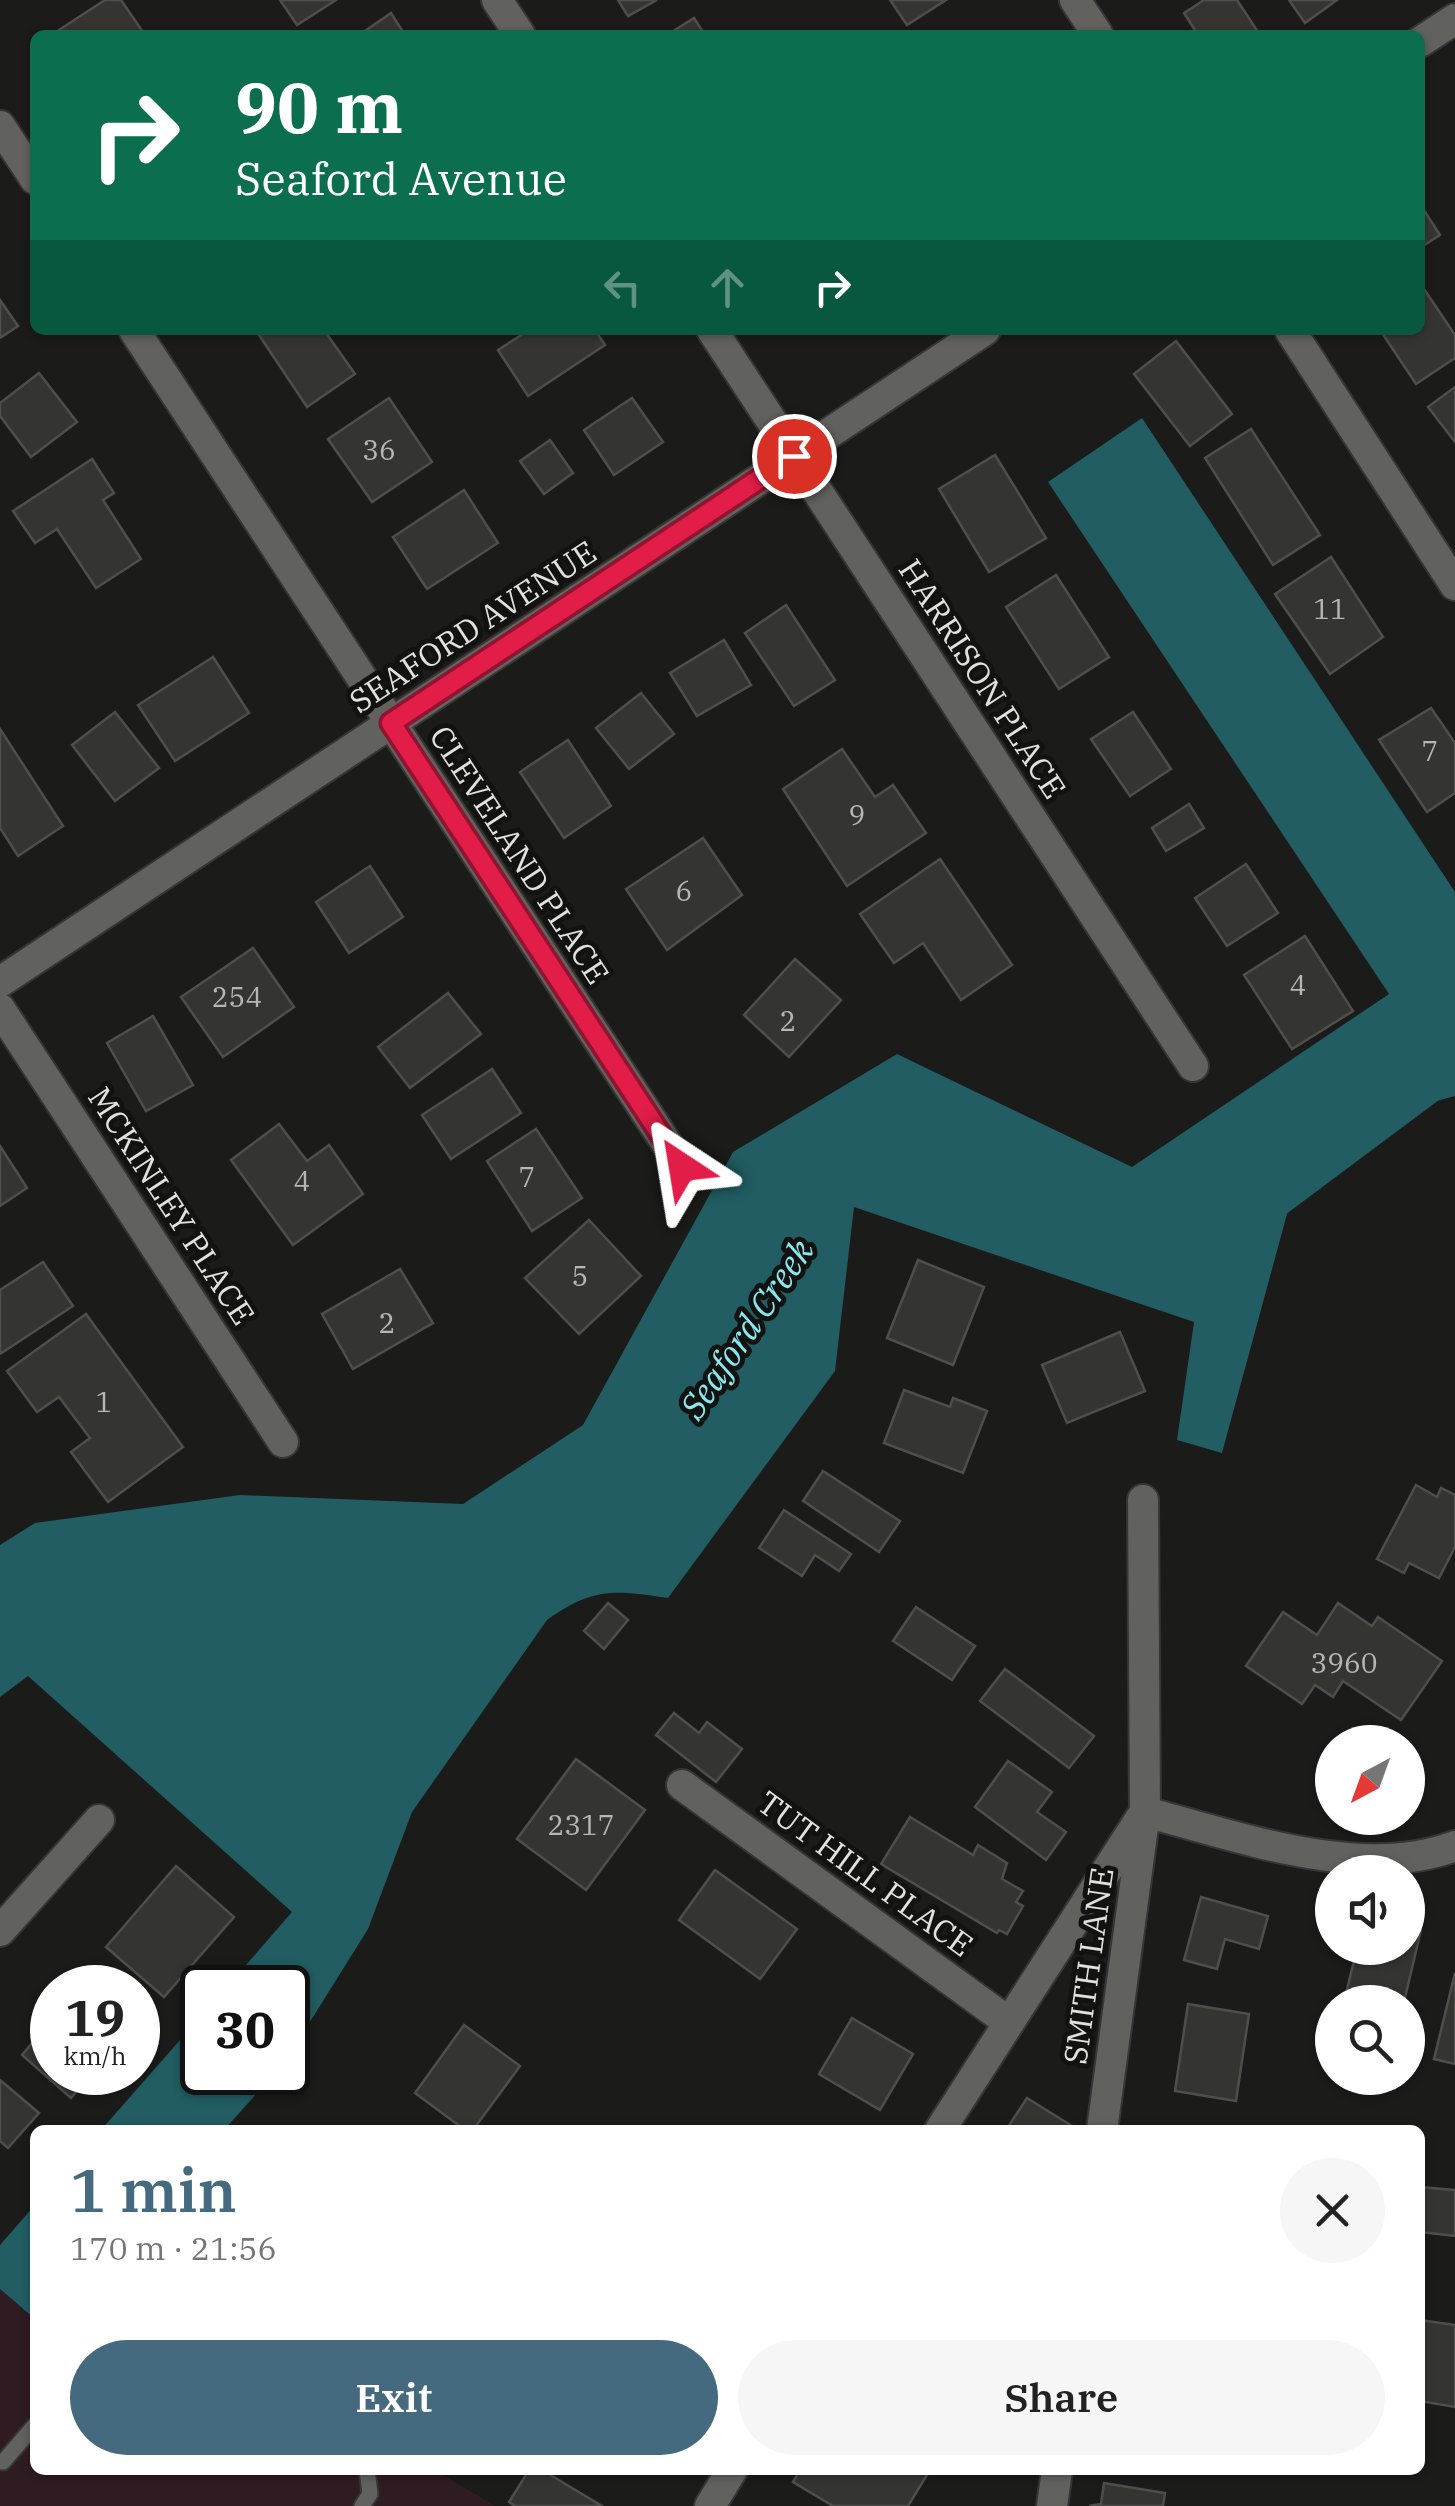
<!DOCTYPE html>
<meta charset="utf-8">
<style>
:root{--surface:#fff;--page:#f6f6f6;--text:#222;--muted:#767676;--accent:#456a80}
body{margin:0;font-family:"IBM Plex Serif",serif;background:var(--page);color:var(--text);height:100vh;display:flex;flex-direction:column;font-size:38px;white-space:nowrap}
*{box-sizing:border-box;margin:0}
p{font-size:32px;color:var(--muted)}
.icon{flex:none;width:55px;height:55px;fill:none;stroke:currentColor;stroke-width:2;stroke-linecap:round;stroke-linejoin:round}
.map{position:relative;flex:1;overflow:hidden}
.sheet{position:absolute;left:30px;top:2125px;width:1395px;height:350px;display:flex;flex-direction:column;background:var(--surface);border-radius:15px;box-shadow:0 2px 8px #0004}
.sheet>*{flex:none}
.top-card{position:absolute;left:30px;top:30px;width:1395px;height:305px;border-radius:15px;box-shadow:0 2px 8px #0004;background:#0b6e4f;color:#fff;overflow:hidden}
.needle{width:65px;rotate:221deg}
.buttons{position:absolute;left:1315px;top:1725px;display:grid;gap:20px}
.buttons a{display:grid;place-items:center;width:110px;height:110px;border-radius:50%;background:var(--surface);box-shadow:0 2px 8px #0004;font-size:50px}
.speed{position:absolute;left:30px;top:1965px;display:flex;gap:20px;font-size:50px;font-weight:700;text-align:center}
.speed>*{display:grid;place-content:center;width:130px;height:130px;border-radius:50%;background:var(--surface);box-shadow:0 2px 8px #0004;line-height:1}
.speed small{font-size:25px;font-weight:400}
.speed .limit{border:5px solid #111;border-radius:15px;background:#fff;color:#111}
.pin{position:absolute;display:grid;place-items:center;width:85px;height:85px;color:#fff;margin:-42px;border:5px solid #fff;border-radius:50%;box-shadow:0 2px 10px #0007}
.me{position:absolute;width:110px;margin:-55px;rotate:327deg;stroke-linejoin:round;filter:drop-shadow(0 0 8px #0008)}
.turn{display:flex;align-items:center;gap:35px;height:210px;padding:0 40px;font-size:45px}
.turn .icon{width:130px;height:130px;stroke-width:2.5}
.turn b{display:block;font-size:70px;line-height:85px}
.lanes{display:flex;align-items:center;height:95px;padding:0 40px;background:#0003;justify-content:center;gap:50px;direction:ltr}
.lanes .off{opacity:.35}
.round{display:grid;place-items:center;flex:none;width:105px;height:105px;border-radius:52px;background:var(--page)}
.summary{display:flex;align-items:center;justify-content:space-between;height:170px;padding:0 40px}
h1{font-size:60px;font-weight:600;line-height:75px;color:var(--accent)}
.button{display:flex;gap:20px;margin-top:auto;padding:20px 40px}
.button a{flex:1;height:115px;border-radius:60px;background:var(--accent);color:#fff;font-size:40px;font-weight:600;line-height:115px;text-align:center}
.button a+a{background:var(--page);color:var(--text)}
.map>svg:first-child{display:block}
.commercial{fill:#2e1c22}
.water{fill:#215d62}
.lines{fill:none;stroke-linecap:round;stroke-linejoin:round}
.river{stroke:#215d62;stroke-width:72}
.building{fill:#343431;stroke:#4e4e4b;stroke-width:2.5}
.service-casing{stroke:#363635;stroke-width:19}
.minor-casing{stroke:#363635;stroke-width:34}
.service{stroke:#61615e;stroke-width:15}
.minor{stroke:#61615e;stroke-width:30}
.route-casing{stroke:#92132f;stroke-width:25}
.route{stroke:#e11d48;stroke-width:18}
.labels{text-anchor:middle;stroke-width:10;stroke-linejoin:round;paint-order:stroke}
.number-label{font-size:28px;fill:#b6b6b4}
.street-label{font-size:32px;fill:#e1e1e0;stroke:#121210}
.water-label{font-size:35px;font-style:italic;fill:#89e8f0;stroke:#121210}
</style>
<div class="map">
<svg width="1455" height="2506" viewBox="0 0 1455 2506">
<rect width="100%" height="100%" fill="#1b1b19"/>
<polygon class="commercial" points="0,2289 35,2319 35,2470 435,2470 495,2506 0,2506"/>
<g class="water">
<path d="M1142,418L1455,892V1096L1337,1128L1290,1203L1222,1453L1177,1440L1194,1322L854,1207L835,1371L668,1598C615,1590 593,1587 547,1620L412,1812L368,1929L288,2057V1988L227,1987L292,1912L28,1676L0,1697V1545L35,1523L240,1495L463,1504L583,1425L733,1152L897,1054L1132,1167L1389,994L1048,482Z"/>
<polygon points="202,2015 202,2072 275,2073 224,2130 101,2130"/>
<polygon points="35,2205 35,2319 0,2289 0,2245"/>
</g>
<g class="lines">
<polyline class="river" points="1253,1194 1455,1043"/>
</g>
<g class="building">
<polygon points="105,0 121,0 145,35 63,35 59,30"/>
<polygon points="280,0 336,0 297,25"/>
<polygon points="618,0 657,0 628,16"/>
<polygon points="890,0 946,0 907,25"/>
<polygon points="1204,0 1237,0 1260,35 1198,35 1184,13"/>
<polygon points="1289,0 1337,0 1305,23"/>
<polygon points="391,13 405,35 359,35"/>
<polygon points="694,18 705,35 667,35"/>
<polygon points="1420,204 1440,235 1420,248"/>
<polygon points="1420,283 1455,335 1455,358 1416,384 1380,330 1420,330"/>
<polygon points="0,300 18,326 0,338"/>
<polygon points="266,330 324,330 355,374 307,407 259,335"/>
<polygon points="529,330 595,330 605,345 528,396 498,350"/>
<polygon points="1176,341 1232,414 1190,446 1134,374"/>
<polygon points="39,373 77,422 31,457 0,416 0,403"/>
<polygon points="1455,387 1455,442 1428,407"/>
<polygon points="389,398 432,462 372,502 328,439"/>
<polygon points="632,398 663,442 614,475 584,430"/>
<polygon points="1251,429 1320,535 1273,565 1205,458"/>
<polygon points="550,440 573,473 544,494 520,461"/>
<polygon points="995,455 1046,538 989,572 939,489"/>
<polygon points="92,459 114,493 103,500 141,559 96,588 57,529 35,543 13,511"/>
<polygon points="464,490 498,543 427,589 393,537"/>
<polygon points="1331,557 1383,637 1330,674 1275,594"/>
<polygon points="1056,575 1109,657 1059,689 1006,607"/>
<polygon points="786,605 835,680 794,706 745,633"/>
<polygon points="724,640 751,685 697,716 670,673"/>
<polygon points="213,657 249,713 175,761 138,705"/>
<polygon points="641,693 674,734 629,769 596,728"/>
<polygon points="1431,708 1455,743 1455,793 1427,812 1379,740"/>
<polygon points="115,712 159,768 115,801 72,745"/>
<polygon points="1133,712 1171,769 1130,796 1091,739"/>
<polygon points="0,729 63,826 18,856 0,828"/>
<polygon points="568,740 611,806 564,838 520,772"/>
<polygon points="842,749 875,797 893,785 926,833 847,886 783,789"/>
<polygon points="1189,804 1204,828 1166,851 1152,828"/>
<polygon points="703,838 742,895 667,950 626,889"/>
<polygon points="940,859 1012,965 961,1000 923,943 894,963 860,914"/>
<polygon points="1246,864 1278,913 1227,946 1195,898"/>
<polygon points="370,866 403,917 349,953 316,902"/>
<polygon points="1305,936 1353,1011 1292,1049 1244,975"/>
<polygon points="253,948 294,1007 223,1057 181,997"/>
<polygon points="795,959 841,1000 789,1057 744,1015"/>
<polygon points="448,993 481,1034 410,1088 378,1047"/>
<polygon points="153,1016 193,1085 146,1111 107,1043"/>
<polygon points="492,1069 521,1113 451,1159 422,1115"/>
<polygon points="279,1124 307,1161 329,1145 363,1194 293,1245 231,1160"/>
<polygon points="536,1129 582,1198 532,1231 487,1161"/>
<polygon points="0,1146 27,1188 0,1206"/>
<polygon points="589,1220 641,1276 579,1334 525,1278"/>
<polygon points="918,1260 984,1287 953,1365 887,1338"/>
<polygon points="43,1262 73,1306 0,1354 0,1290"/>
<polygon points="400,1269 433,1323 353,1369 322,1314"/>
<polygon points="86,1314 183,1447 108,1502 71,1452 90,1438 59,1397 37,1412 7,1371"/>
<polygon points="1120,1332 1145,1391 1067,1423 1042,1365"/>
<polygon points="904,1390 950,1407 953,1398 987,1411 963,1473 884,1443"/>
<polygon points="823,1471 900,1521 879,1552 803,1501"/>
<polygon points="1416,1485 1437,1497 1441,1488 1455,1495 1455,1547 1439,1578 1409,1563 1404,1573 1377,1559"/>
<polygon points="784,1510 851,1554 839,1571 815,1555 802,1576 759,1548"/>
<polygon points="608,1603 628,1620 604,1649 584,1631"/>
<polygon points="1338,1603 1372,1626 1378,1617 1442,1661 1401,1720 1343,1681 1333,1697 1315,1685 1302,1704 1246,1666 1283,1612 1317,1635"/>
<polygon points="916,1607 975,1646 952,1680 893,1641"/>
<polygon points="1005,1669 1094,1736 1069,1768 980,1701"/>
<polygon points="674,1713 699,1733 707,1722 742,1749 716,1782 656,1735"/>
<polygon points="576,1759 645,1810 586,1890 517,1839"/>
<polygon points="1008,1761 1052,1792 1037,1812 1066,1832 1046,1860 975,1807"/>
<polygon points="910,1817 973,1855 978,1845 1007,1863 1002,1879 1023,1891 1016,1902 1023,1906 1007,1934 999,1930 997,1933 881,1864"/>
<polygon points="176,1866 234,1917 164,1997 106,1947"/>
<polygon points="715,1870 797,1929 760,1979 679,1920"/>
<polygon points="1201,1897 1268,1916 1259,1949 1225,1939 1217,1969 1184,1960"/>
<polygon points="1408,1926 1421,1930 1404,2002 1344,2002 1357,1948 1408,1948"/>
<polygon points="1455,1973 1455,2064 1434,2059"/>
<polygon points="1188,2004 1249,2014 1236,2101 1175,2091"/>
<polygon points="852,2018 913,2054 880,2110 819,2074"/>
<polygon points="52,2020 52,2072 93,2072 71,2098 22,2055"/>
<polygon points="464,2025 520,2066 473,2130 465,2130 415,2093"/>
<polygon points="0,2080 39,2113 8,2148 0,2141"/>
<polygon points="1027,2098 1072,2126 1070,2130 1006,2130"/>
<polygon points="1420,2187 1455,2190 1455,2236 1420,2232"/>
<polygon points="1420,2320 1455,2325 1455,2407 1420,2401"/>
<polygon points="529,2470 542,2470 602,2506 515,2506 509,2502"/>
<polygon points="800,2470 930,2470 908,2506 833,2506 793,2482"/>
<polygon points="1104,2483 1165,2493 1163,2506 1089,2506 1101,2504"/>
</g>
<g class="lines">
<g class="service-casing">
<g id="service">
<polyline points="3,2462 35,2425"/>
<polyline points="362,2506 370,2494 367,2470"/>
</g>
</g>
<g class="minor-casing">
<g id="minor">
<polyline points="497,0 520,35"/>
<polyline points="1075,0 1098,35"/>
<polyline points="1420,42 1455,19"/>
<polyline points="0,126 35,179"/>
<polyline points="134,330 682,1167"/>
<polyline points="712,330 1193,1066"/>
<polyline points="1290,330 1455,585"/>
<polyline points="0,982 985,330"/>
<polyline points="0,1009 283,1442"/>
<polyline points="682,1785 1007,2021"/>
<path d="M1145,1812C1237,1836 1361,1882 1455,1846"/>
<polyline points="0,1931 99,1820"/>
<polyline points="940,2130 1140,1819"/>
<polyline points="1102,2130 1145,1812 1143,1500"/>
<polyline points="710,2506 732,2470"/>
<polyline points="1052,2506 1057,2470"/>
</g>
</g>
<use href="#service" class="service"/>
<use href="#minor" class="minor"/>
</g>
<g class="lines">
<g class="route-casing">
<polyline id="route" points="682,1167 391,723 794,456"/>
</g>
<use href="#route" class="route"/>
</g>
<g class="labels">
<g class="number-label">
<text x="379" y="460">36</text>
<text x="1330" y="619">11</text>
<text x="1430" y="761">7</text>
<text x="857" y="825">9</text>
<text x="684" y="901">6</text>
<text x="1298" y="995">4</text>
<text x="237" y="1007">254</text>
<text x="788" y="1031">2</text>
<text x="527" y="1187">7</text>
<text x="302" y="1191">4</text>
<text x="580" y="1286">5</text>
<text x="387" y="1333">2</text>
<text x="104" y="1412">1</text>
<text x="1344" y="1673">3960</text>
<text x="581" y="1835">2317</text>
</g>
<g class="street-label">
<text transform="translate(473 627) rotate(-33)" y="11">SEAFORD AVENUE</text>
<text transform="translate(982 679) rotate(57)" y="11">HARRISON PLACE</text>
<text transform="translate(519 855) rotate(57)" y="11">CLEVELAND PLACE</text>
<text transform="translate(171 1206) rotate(57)" y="11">MCKINLEY PLACE</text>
<text transform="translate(865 1874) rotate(36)" y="11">TUT HILL PLACE</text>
<text transform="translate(1089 1966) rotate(-82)" y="11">SMITH LANE</text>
</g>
<g class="water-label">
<text transform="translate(747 1329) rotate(-56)" y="12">Seaford Creek</text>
</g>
</g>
</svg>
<div class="buttons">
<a><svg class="needle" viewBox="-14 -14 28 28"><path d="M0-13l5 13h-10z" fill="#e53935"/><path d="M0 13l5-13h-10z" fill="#767676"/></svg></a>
<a><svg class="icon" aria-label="sound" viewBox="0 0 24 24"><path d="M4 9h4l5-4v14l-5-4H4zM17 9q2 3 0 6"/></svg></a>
<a><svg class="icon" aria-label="search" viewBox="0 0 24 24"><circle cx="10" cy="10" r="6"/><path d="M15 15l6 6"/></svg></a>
</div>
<div class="speed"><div>19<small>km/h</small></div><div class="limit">30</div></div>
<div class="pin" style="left:794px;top:456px;background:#d93025"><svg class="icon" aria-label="arrive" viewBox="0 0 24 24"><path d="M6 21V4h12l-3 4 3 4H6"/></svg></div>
<svg class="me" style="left:682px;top:1167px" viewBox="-20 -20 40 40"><path d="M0-17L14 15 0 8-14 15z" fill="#e11d48" stroke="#fff" stroke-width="4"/></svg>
<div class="top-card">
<div class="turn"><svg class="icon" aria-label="right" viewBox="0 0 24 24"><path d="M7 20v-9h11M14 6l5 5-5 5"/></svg><div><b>90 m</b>Seaford Avenue</div></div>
<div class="lanes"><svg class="icon off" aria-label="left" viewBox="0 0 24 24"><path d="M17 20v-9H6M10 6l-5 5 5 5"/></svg><svg class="icon off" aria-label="ahead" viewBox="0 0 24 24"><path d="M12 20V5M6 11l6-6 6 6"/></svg><svg class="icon" aria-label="right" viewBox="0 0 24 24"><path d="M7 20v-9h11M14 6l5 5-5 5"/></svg></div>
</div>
<section class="sheet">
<div class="summary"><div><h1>1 min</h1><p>170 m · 21:56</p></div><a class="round"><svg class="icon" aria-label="close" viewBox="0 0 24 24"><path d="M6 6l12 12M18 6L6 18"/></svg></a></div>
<div class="button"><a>Exit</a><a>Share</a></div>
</section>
</div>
